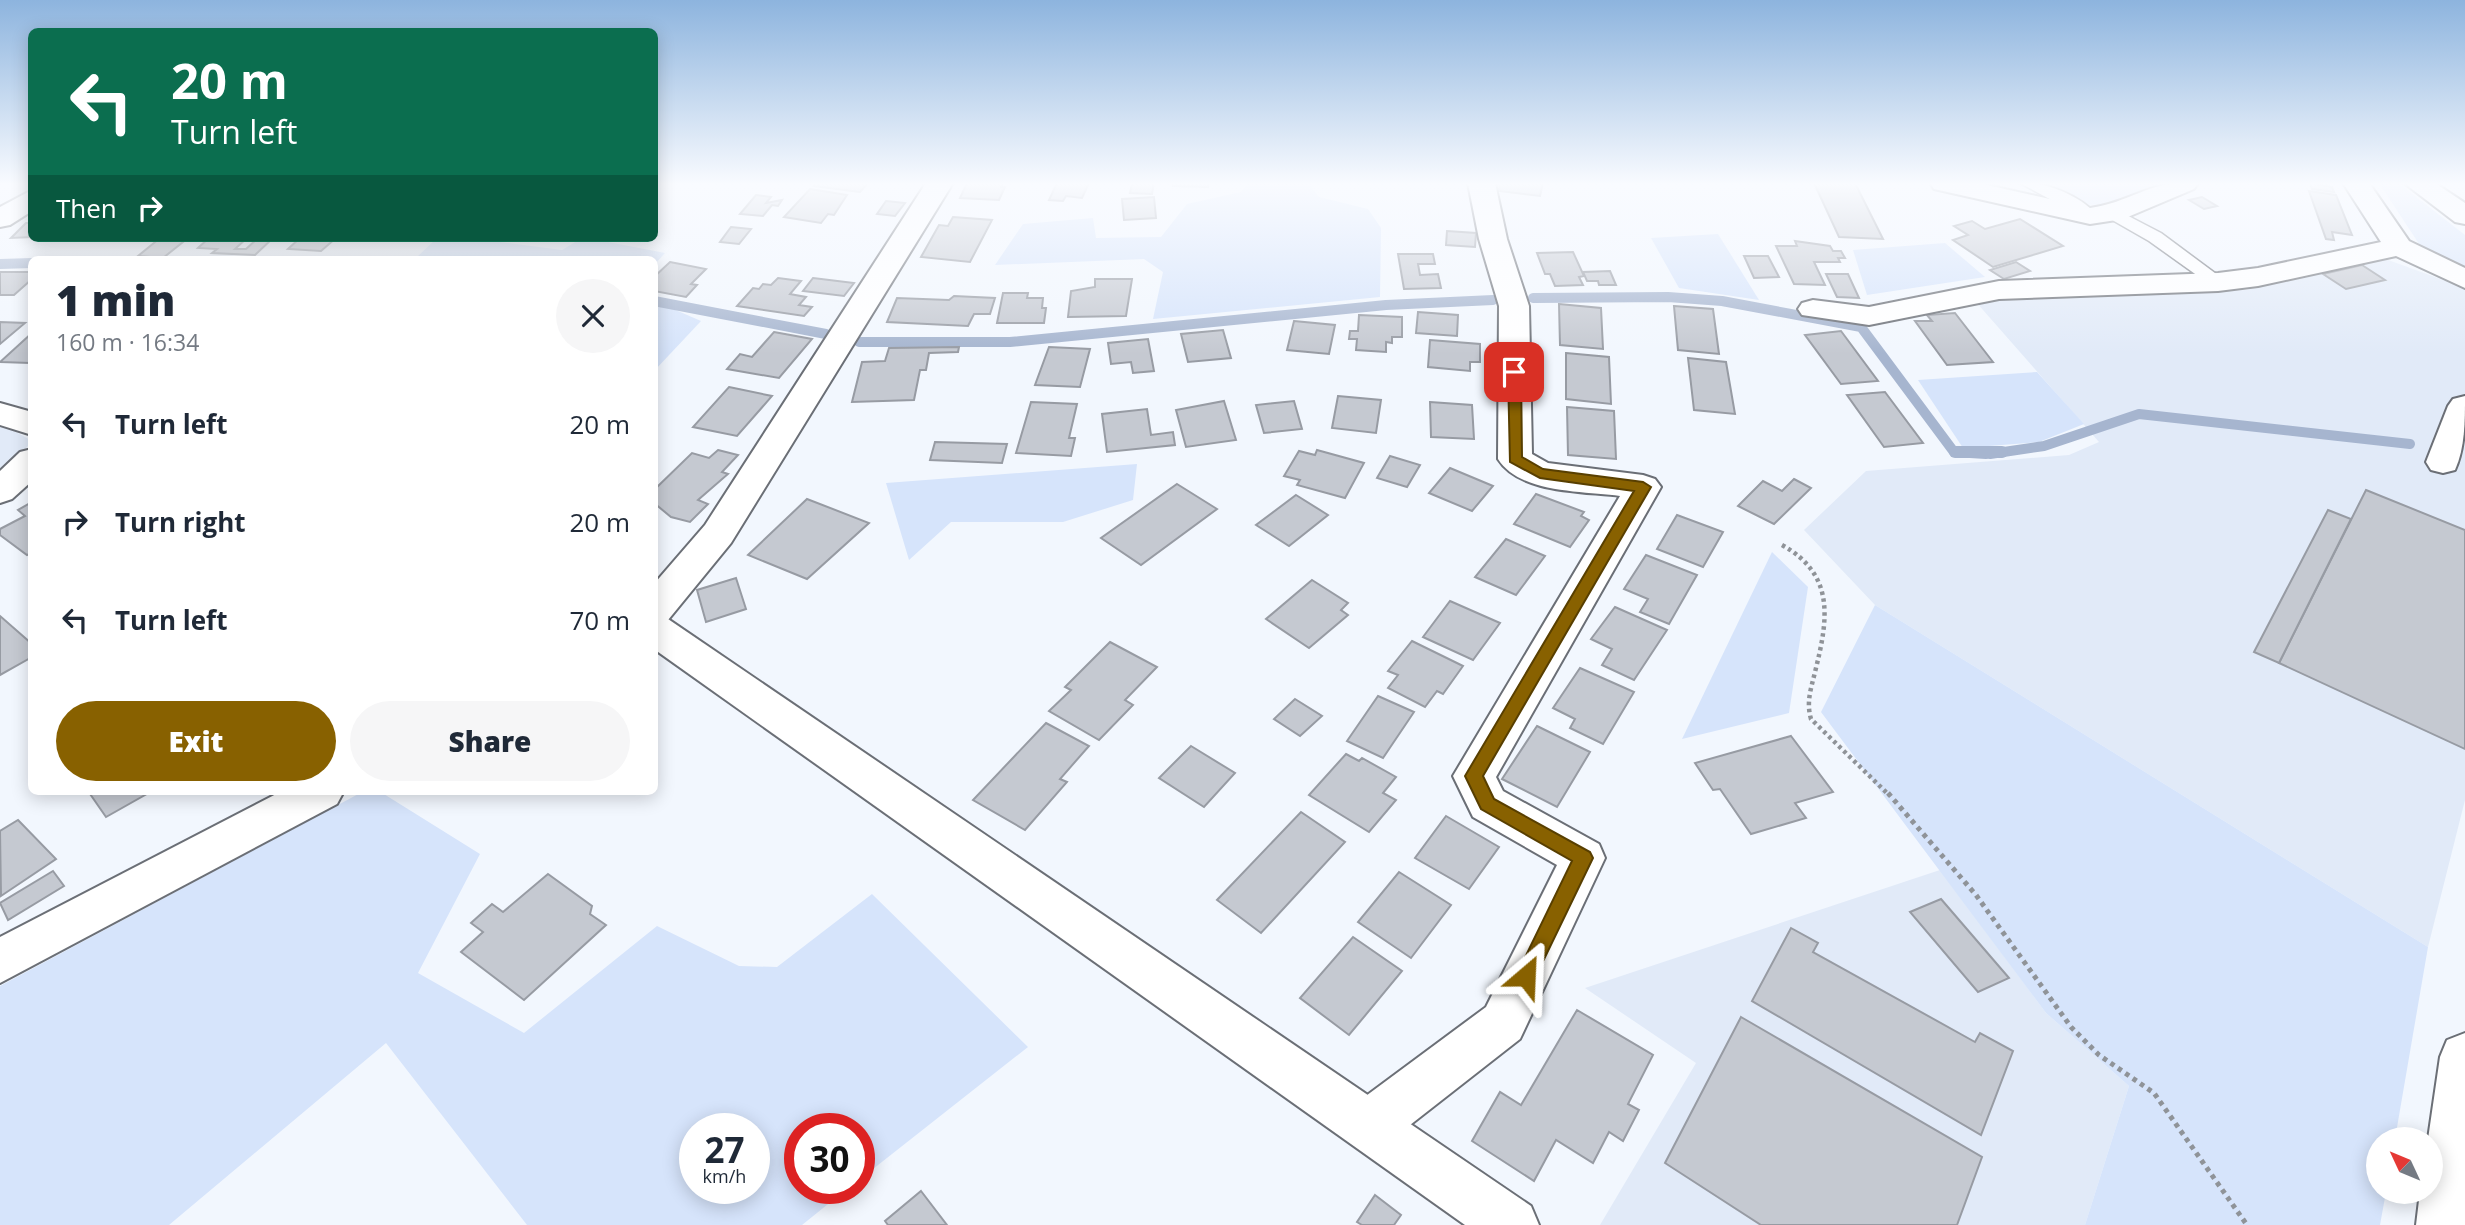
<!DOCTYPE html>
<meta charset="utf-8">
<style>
:root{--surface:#fff;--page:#f6f6f7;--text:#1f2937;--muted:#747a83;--accent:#886100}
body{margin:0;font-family:"Open Sans",sans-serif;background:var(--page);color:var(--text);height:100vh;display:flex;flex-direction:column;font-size:26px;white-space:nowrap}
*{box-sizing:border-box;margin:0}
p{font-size:23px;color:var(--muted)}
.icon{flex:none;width:38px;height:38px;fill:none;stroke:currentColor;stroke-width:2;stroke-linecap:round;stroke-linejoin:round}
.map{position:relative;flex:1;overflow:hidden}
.drawer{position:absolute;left:28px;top:256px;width:630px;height:539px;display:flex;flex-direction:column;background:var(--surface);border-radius:10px;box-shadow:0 4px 18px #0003}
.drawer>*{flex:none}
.guide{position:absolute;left:28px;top:28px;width:630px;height:214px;border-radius:10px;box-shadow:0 4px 18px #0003;background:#0b6e4f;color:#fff;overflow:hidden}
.needle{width:46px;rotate:314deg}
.controls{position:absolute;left:2366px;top:1127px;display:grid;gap:14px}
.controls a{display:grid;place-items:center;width:77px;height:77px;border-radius:50%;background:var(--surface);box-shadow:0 4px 18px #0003;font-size:35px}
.speed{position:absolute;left:679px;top:1113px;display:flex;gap:14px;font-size:35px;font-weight:700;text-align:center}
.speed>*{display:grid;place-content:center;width:91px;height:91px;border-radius:50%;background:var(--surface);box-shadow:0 4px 18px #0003;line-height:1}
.speed small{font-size:18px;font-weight:400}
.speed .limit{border:10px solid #d22;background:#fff;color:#111}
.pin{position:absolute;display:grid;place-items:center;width:60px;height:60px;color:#fff;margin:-30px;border-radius:14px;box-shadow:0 4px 10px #0006}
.me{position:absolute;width:77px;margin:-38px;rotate:26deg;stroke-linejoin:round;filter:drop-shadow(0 0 5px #0008)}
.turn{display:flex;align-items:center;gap:24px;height:147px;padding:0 28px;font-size:32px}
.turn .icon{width:91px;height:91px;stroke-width:2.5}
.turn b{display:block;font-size:49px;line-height:60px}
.then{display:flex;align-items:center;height:66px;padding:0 28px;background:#0003;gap:14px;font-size:26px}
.round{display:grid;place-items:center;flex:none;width:74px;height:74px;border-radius:37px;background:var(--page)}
.overview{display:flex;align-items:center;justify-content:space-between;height:119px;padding:0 28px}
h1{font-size:42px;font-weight:800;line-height:52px}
.cta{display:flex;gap:14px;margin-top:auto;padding:14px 28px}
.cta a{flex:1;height:80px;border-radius:42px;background:var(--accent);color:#fff;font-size:28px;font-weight:800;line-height:80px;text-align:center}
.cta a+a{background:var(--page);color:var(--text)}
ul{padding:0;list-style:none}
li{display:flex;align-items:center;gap:21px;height:98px;padding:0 28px}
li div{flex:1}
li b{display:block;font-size:26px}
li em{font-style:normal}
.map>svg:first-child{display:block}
.built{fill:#e1eaf8}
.green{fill:#d6e4fb;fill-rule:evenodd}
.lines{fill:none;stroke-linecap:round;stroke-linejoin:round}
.stream-far1{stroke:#a6b5cf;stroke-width:10}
.stream{stroke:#a6b5cf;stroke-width:12}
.building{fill:#c5c9d1;stroke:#979ba3;stroke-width:2}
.service-casing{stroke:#6b6f76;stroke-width:3}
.minor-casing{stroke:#6b6f76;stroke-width:4}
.tertiary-casing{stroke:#6b6f76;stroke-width:4}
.path-far1{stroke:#8f9398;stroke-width:4.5;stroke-dasharray:3.5 3.5;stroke-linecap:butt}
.path{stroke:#8f9398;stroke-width:5;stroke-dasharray:4.5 4.5;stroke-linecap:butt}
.service{fill:#fff;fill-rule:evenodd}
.minor{fill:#fff;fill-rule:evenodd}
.tertiary{fill:#fff;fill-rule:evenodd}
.route{fill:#886100;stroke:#583f00;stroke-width:2}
</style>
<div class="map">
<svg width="2465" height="1225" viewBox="0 0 2465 1225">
<rect width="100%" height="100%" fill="#f2f7fe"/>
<g class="built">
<polygon points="2380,257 2465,288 2465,800 2428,947 1875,605 1804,530 1866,471 2069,455 2099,442 1976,302 2028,296 2246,290"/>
<polygon points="0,423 32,441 0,478"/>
<polygon points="1940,870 2046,1013 2129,1086 2085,1225 1600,1225 1696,1063 1585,988"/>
</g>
<g class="green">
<polygon points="1248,183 1308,183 1319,197 1368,209 1381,228 1380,297 1153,319 1163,272 1144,259 995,265 1023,224 1093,218 1096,238 1161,237 1187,204 1241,192"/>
<path d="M2014,183H2160C2102,214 2072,210 2014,183Z"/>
<polygon points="2379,183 2398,183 2465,235 2465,268 2425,253"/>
<polygon points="1718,234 1759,300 1679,288 1651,238"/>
<polygon points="437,238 468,238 562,250 582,238 587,238 665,253 655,264 654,259 446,259 418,256"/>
<polygon points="1945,243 1985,277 1867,295 1853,250"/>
<polygon points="655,301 701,321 655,370"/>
<polygon points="2037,372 2084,424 2039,442 1963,448 1918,380"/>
<polygon points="1137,464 1133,500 1063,522 951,522 909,560 886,483"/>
<polygon points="1772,552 1808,587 1789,713 1682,739"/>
<polygon points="1875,605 2428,947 2395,1139 2378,1139 2378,1192 2386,1192 2380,1225 2085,1225 2129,1086 2046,1013 1821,712"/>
<path d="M364,791H379L480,854L418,973L524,1033L657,926L739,966L777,967L872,894L1028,1047L859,1180V1129H800V1188H848L802,1225H527L386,1043L169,1225H0V986ZM695,1129H754V1188H695Z"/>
</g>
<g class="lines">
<g class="stream-far1">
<polyline points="0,264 32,263"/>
<polyline points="1533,298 1668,297 1722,301 1861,327 1954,452 1986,454"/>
<polyline points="654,301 826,334"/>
<polyline points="859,342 1010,342 1386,305 1493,300"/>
<polyline points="1990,454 2044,446 2139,414 2410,444"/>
</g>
<polyline class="stream" points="1955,452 2002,452"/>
</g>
<g class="building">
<polygon points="817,183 868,183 860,192 814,186"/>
<polygon points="967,183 1003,183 1001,187 1005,187 999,200 960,198"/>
<polygon points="1057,183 1089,183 1082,198 1066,196 1063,201 1049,200"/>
<polygon points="1132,183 1154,183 1152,194 1130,193"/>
<polygon points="1174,183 1208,183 1208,187 1173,186"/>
<polygon points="1500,183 1543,183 1540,196 1499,191"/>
<polygon points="1814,183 1855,183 1883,239 1839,237"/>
<polygon points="2310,183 2332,187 2334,192 2312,189"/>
<polygon points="810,189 847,195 834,215 828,214 821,223 784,217"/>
<polygon points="2309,191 2336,195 2352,235 2332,232 2334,240 2326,239"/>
<polygon points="756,195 771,197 766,203 782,200 778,206 772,205 763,216 740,214"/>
<polygon points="1154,197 1156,218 1124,220 1122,199"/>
<polygon points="2202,197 2217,206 2204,209 2189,200"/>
<polygon points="886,201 905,203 895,216 877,214"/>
<polygon points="953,217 992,220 970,262 921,257 939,225 948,226"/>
<polygon points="2020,219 2063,246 1993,267 1953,240 1968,235 1954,226 1972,221 1985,229"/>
<polygon points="26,223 32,223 32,237 11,238"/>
<polygon points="731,227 751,229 739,244 720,242"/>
<polygon points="1447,231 1476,233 1475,247 1446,245"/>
<polygon points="160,238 188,238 163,258 138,256"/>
<polygon points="209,238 247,238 235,249 246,249 258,238 273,238 255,255 212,253 217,249 198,248"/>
<polygon points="300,238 336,238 321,251 288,249"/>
<polygon points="1795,241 1830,246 1833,251 1841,251 1845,258 1838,258 1840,262 1814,262 1825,285 1794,284 1776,246 1797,246"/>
<polygon points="1573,252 1584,276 1579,277 1583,285 1555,286 1550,274 1545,274 1537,253"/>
<polygon points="1398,254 1433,254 1435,264 1418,264 1420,275 1438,274 1441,288 1404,289"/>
<polygon points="1744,256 1768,256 1779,277 1754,278"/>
<polygon points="670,262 706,269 691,284 697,285 686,297 654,291 654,277"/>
<polygon points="2016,262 2030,271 2004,279 1990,270"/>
<polygon points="2362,265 2385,280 2346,289 2323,274"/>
<polygon points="1610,271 1616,285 1599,285 1598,281 1587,281 1583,272"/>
<polygon points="0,272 32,272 32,279 14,295 0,295"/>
<polygon points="1826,274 1848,274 1859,298 1837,297"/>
<polygon points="778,278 801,281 790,294 806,297 799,305 812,307 804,316 737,306 753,288 759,289 763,284 771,285"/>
<polygon points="813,278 854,283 844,296 803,291"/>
<polygon points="1095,279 1132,279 1126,316 1068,317 1071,291 1095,287"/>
<polygon points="1003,293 1028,293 1027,298 1043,298 1042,308 1046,308 1044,323 997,323"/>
<polygon points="954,296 995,298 990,314 974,314 968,326 887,322 897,298 949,300"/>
<polygon points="1559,304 1601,308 1603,349 1560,345"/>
<polygon points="1674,306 1713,309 1719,354 1678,350"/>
<polygon points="1418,312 1458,315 1457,336 1416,333"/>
<polygon points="1955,313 1993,362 1947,365 1915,321 1932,321 1927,315"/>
<polygon points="1359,315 1402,317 1402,337 1392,337 1392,343 1386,342 1386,352 1356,350 1357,339 1349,339 1350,331 1358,331"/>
<polygon points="1294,321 1335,325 1329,354 1287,350"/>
<polygon points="0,322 25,323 0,344"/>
<polygon points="1223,330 1231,358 1188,362 1181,334"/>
<polygon points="1841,331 1878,381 1841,384 1805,335"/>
<polygon points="774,332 812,339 779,378 727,369 740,354 752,357"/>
<polygon points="32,333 30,363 0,362"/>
<polygon points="1148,339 1154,371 1133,373 1131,362 1111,364 1108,343"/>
<polygon points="1430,340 1480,344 1480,362 1470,362 1470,371 1428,367"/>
<polygon points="959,347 958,352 929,353 926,370 920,370 914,400 852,402 862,362 885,361 889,348"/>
<polygon points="1049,347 1090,349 1080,387 1035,385"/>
<polygon points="1566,353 1609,357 1611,404 1566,399"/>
<polygon points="1688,358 1726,362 1735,414 1694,410"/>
<polygon points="729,387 772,396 737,436 693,427"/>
<polygon points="1885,392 1923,443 1884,447 1847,395"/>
<polygon points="1338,396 1381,400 1376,433 1332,428"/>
<polygon points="1224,401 1236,440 1186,447 1176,410"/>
<polygon points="1294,401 1302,429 1264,433 1256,405"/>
<polygon points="1031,402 1077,404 1069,438 1075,438 1071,456 1016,453"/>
<polygon points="1430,402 1472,405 1474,439 1431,437"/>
<polygon points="1567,407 1614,411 1616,459 1568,455"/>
<polygon points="1147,409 1151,435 1173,432 1175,445 1107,452 1102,414"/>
<polygon points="935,442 1007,444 1002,463 930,460"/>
<polygon points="718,450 738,455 722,472 728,474 698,500 708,504 690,522 671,517 654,503 654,490 692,453 709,458"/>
<polygon points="1317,450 1364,463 1345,498 1297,485 1300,480 1284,476 1299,451 1315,455"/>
<polygon points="1390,456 1420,465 1407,487 1377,478"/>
<polygon points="1450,468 1493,486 1472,511 1429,493"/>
<polygon points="1794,479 1811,488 1774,524 1738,506 1763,481 1782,491"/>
<polygon points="1177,484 1217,509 1141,565 1101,538"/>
<polygon points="2366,490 2465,530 2465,749 2279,663"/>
<polygon points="1536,494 1584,512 1581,516 1589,520 1570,547 1514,524"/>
<polygon points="1296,495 1328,515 1289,546 1256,525"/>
<polygon points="807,499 869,523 807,579 748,555"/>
<polygon points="32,502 32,553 27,555 0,535 0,529 25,516 18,510"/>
<polygon points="2328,510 2351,519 2279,663 2254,652"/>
<polygon points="1677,515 1723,532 1703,567 1657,549"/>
<polygon points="1506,539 1545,556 1516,595 1475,577"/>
<polygon points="1646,555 1697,575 1669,624 1640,612 1648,599 1624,589"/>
<polygon points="736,578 746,609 706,622 697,590"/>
<polygon points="1312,580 1348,603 1341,610 1348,615 1309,648 1266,619"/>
<polygon points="1450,601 1500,623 1473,660 1423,637"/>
<polygon points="1615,607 1667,630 1634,680 1602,665 1612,649 1591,639"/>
<polygon points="0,616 32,644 32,657 0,675"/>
<polygon points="1412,641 1463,666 1443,694 1437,691 1425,707 1388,688 1398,675 1388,671"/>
<polygon points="1110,642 1157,667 1125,700 1133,705 1099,740 1049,711 1071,690 1065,687"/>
<polygon points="1580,668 1634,692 1603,744 1570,728 1575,719 1553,708"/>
<polygon points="1378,696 1414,712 1383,758 1347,741"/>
<polygon points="1295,699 1322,716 1300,736 1274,719"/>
<polygon points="1046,723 1089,746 1060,779 1067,782 1025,830 973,800"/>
<polygon points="1537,726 1590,752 1557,807 1502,779"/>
<polygon points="1791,736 1833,792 1795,803 1806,818 1751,834 1720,789 1713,790 1695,763"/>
<polygon points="1191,746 1235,773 1204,807 1159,778"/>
<polygon points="1346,754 1359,761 1362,758 1396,777 1383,793 1396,800 1369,832 1309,795"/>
<polygon points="88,791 152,791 106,817"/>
<polygon points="1301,812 1345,842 1261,933 1217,900"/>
<polygon points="1446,816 1499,847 1469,889 1415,858"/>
<polygon points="18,820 56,859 1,896 0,831"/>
<polygon points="53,871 64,886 8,920 0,903"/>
<polygon points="1399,872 1451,905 1411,958 1358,922"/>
<polygon points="548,874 592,906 590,914 606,925 524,1000 461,952 483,932 471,923 492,904 503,912"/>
<polygon points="1941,899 2009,978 1978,992 1910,912"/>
<polygon points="1791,928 1818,943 1813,952 1975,1042 1980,1033 2013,1051 1981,1135 1752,1001"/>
<polygon points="1353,937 1402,971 1349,1035 1300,998"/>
<polygon points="1577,1010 1653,1055 1628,1104 1639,1110 1623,1141 1609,1132 1593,1163 1556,1140 1534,1181 1472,1141 1500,1092 1521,1105"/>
<polygon points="1741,1017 1982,1157 1957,1225 1761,1225 1665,1163"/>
<polygon points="921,1191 947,1225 888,1225 885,1221"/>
<polygon points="1375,1195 1401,1215 1394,1225 1362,1225 1357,1222"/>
</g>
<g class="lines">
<g class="service-casing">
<g id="service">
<path d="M2020,183C2046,181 2081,196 2098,216L2090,221Z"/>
<polygon points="2113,208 2161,233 2227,282 2224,286 2212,286 2149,241 2107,217 2107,209"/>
</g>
</g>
<g class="minor-casing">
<g id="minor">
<polygon points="926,183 953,183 731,543 668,620 654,624 654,584 705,525"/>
<path d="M1468,183H1495L1507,239L1529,306L1532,454L1548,463L1643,475L1655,479L1661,487L1496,777L1503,791L1599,844L1605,858L1520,1039L1387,1143L1369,1151L1351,1143L1343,1125L1351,1107L1486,1007L1557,865L1473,817L1453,776L1620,496C1584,491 1520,494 1498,459L1499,306L1479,239Z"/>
<path d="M1930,183H1978L2090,208C2133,202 2150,179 2198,183L2194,189L2123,219L2090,224L1934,189Z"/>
<polygon points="2343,183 2369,183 2409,241 2465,268 2465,288 2396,256 2258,286 2218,291 1999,299 1869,325 1802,315 1798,309 1802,303 1813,300 1869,307 1999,281 2218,273 2258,268 2381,242"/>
<polygon points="32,190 32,211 10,225 0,227 0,207"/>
<path d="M2465,396C2465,421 2465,448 2455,470L2443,473L2431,470L2426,462L2448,406L2453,399Z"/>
<polygon points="0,403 32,412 32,435 0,425"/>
<polygon points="32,449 32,481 12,499 0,503 0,471 20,452"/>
<polygon points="282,791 344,791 337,804 0,983 0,937"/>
<polygon points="2465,1033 2465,1225 2416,1225 2420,1192 2431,1192 2431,1139 2428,1139 2440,1057 2447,1040"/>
</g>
</g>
<g class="tertiary-casing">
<g id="tertiary">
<polygon points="2404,183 2435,183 2465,203 2465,224 2455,222"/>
<polygon points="654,615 668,619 1531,1206 1539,1225 1465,1225 654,649"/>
</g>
</g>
<path class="path-far1" d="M1782,545C1836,575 1828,620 1815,672C1811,689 1806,702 1811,719L1889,795"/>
<polyline class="path" points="1888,793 1976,895 2071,1027 2099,1055 2154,1093 2247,1225"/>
<use href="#service" class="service"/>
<use href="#minor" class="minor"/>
<use href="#tertiary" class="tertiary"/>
</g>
<linearGradient id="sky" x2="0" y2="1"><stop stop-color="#8db4de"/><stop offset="0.52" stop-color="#f9fbff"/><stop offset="1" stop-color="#f9fbff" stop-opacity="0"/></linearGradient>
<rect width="2465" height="354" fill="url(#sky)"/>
<polygon class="route" points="1514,368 1521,372 1522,457 1543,469 1643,482 1651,487 1483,776 1494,799 1590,852 1593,858 1533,982 1526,985 1519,982 1516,976 1572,861 1481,809 1465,776 1634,491 1540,478 1510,462 1508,372"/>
</svg>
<div class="controls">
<a><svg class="needle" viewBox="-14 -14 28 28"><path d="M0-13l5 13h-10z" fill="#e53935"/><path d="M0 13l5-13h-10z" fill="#747a83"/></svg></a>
</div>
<div class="speed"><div>27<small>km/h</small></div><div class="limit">30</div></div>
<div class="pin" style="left:1514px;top:372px;background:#d93025"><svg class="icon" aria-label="arrive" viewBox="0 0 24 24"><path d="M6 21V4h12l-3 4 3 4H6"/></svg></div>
<svg class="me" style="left:1526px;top:976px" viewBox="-20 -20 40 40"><path d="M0-17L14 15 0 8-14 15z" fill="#886100" stroke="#fff" stroke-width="4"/></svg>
<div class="guide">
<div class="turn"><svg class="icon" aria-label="left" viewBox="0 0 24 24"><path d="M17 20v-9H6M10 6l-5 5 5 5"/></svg><div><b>20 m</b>Turn left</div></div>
<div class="then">Then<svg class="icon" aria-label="right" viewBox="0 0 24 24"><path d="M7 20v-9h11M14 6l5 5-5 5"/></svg></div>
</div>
<section class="drawer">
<div class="overview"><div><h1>1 min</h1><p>160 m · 16:34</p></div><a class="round"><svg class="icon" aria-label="close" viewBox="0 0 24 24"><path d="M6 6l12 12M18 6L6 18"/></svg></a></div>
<ul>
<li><svg class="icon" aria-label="left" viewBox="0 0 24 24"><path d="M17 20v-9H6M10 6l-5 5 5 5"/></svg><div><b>Turn left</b></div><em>20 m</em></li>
<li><svg class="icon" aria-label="right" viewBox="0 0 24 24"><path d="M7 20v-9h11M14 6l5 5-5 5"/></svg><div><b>Turn right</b></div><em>20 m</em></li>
<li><svg class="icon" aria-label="left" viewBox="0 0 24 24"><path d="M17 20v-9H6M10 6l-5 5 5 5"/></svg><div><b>Turn left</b></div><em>70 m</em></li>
</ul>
<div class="cta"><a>Exit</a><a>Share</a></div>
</section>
</div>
